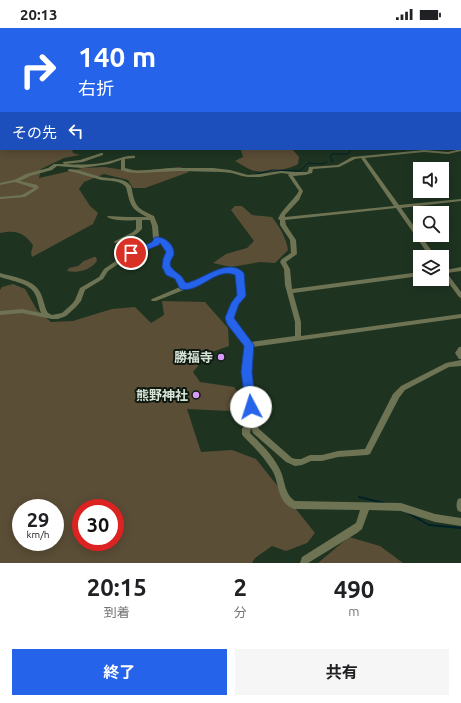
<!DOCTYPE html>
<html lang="ja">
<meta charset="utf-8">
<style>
:root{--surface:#fff;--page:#f6f6f6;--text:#202124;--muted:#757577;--accent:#2563eb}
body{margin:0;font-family:Ubuntu,"Noto Sans JP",sans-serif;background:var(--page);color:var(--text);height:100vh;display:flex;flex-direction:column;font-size:15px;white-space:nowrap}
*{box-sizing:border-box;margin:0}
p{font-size:13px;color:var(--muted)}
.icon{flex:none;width:22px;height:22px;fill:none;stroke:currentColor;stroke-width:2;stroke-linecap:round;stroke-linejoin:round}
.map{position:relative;height:535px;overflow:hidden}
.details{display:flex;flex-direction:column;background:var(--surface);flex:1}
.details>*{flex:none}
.guide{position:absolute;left:0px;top:0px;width:461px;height:122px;box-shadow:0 2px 10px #0003;background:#2563eb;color:#fff;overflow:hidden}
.buttons{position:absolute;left:413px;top:134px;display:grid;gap:8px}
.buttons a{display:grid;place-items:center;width:36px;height:36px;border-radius:0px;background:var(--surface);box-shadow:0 2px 10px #0003;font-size:20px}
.speed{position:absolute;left:12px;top:471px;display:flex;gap:8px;font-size:20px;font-weight:700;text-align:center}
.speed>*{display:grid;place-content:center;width:52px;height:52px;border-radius:50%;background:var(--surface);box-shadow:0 2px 10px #0003;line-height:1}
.speed small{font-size:10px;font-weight:400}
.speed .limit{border:6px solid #d22;background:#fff;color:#111}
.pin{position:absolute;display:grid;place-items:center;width:34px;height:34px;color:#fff;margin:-17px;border:2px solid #fff;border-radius:50%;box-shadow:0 1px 4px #0007}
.me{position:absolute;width:44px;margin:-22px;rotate:355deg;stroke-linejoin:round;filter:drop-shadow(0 0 3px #0008)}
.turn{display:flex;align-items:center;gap:14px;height:84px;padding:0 12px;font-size:18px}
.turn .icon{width:52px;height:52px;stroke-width:2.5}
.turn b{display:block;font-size:28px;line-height:34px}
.then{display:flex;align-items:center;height:38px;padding:0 12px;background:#0003;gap:8px;font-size:15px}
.eta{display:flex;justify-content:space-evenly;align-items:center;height:68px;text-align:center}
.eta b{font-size:24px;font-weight:700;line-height:28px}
.action{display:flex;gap:8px;margin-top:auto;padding:8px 12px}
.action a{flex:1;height:46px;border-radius:0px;background:var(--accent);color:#fff;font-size:16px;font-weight:700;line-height:46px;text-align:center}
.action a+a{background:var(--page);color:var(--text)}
.status{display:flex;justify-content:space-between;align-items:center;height:28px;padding:0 20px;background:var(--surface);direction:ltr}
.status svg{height:11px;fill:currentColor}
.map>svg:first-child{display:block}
.green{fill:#5b4e37;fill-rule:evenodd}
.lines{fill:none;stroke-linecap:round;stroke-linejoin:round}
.stream-far1{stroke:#002129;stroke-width:1}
.stream{stroke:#002129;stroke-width:2}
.river{fill:#002129;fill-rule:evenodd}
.minor{fill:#6e7353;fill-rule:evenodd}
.route{fill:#2563eb;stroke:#184099}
.poi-dot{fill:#d89af8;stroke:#0f1910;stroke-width:1.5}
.labels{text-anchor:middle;stroke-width:4;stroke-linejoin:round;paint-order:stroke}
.poi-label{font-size:13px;font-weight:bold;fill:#d7e4d8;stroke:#0f1910;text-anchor:end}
</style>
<div class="status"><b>20:13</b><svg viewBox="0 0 49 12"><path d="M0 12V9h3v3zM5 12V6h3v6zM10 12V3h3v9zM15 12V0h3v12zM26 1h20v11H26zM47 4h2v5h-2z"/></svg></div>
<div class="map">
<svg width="461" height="535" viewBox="0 0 461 535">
<rect width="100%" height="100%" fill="#1e3421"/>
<g class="green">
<path d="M0,0H178L1,1V121H72L73,125L80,127L64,130L41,141L39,150L83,140L104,139L124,142H150L180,139L189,144L145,160H133L128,152L104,146L84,154L79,161L90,178L98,185L93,196L32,229L31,225L33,217C23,204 16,202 0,205Z"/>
<path d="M243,121H292L299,129L298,136C287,142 268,145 255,143C249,142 241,136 235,133L243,129L241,122Z"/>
<path d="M235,178H242L252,187L272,189C280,200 286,209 288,222L275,235L260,234L231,239L213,235L226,226L247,220L254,213L231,182Z"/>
<path d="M94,229H96L97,233C89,243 79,245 67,243L69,240L78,238L84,233Z"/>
<path d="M13,256L25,261L37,282L51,294L73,293L112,281L135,279L151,295L164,287L162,273L205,274L228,300L229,318L209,325L193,344L200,354L234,359L239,366L231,383L187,381L201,424L232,422L256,431L315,505L307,515L286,523L272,518L255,530L252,535H0V262L2,259ZM21,480H55V514H21ZM81,480H115V514H81Z"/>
<polygon points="349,509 380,518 403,535 318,535"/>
</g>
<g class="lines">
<g class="stream-far1">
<polyline points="331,133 333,133 330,129 332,126 348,126 351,121"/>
<polyline points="232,143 239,145"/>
<polyline points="253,147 272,142 300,143 308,135 321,136 327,134"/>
</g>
<g class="stream">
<polyline points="359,469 384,475"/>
<polyline points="408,485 429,497 461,500"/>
</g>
<g class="river">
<rect x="460" y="21" width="1" height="2"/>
<polygon points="460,67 461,68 461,72 460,71"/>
</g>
<g class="minor">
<polygon points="218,0 222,0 221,1 217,1"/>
<rect x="291" y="0" width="4" height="1"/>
<polygon points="355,0 359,0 358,1 354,1"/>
<polygon points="408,0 419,0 416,1 407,1"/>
<rect x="460" y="74" width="1" height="2"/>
<rect x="460" y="110" width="1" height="2"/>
<path d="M461,121V123L448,126L424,124L365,130L399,177L461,171V173L401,180L436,229H430L396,180L285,192L286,197L296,212L297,226L286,234L290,241L292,261L420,244V248L293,265L301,294V308L461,286V290L252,319L249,344L254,366L256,392L255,394L259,401L292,430L296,431H301L310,427H322L338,423L365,421L393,366L401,358L446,335L461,332V338L449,339L405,362L399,370L370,426L367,427L338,429L322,433H311L302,437L295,438L286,434L253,405L251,400L250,405C260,415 271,425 278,438C286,451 283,465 295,473L401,475L435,486L461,490V498L435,494L401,483L369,482L362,501L357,505L308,535H300L302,529L356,495L360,482L294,481C276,474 280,455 272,442C264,429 254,419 243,408L242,406V401L248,392L246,366L243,344L246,317C230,297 217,291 239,268L237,246L232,244H225L220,245L199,256L156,273H152L151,272L152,271L180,259L175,250L168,246L164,240L163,236L167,222L166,219L159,214L158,217L133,226L108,243L103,251L85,262L81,273L76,279L66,288L58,291H52L22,285L0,287V283L22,281L41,285C38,278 38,269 33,263C27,255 9,252 0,249V245C13,249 33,251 40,264C44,271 44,279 48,285L52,287L62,285L72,276L75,272L80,260L99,249L104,241L129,224L154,215L155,212L153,210L152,198L150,192H142V201C137,207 123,215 115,215L114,214L115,213L133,204L136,201V192C127,193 115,193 107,189L108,188L127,189H147C135,183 131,180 128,167C127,164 127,160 125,158C119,152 109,153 101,152C90,149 80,145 68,143V142L70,141C81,142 90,146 101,149C110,151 124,149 131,158C132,160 132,164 133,167C136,181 142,182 154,188L158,198L159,209C165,213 170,215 173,222L169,236L170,240L172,243L179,248L184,257C201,254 215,237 233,240C236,241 239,243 242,244L245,268L236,280L233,286V293L251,314L295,308V294L285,257L284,241L280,234L282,231L291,225L290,212L280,197V192L278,191C282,181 293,173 299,163L288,147L289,146L281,145L260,149H248L242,148L232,145L222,144L179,143L137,145L127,144L121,142V132L109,136L82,140L57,138L52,142L30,148L20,153L37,157L39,160L25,169L0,171V169L22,167L34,160L15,154L0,157V155L14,152L26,146L48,140L54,136H65L63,135V134L80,132L101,125H103V127L83,134L65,136C80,137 92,137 107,134C117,132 124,127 135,128V130L125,131V140L137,143L171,140H213L230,142L248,147L260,146L281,143L295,144H307L308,143L309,139L338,137L352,129L362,128L424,122L448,124ZM361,130L394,178L285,189V187L299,172L303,163L293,148L305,147L312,145L313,141L339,139L355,131Z"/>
<polygon points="461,239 461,243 447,245 461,264 461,270 459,269 442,246 442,240 445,242"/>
<polygon points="459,319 461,319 461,331 459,331 455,325"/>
<path d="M461,470V484L458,483C456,479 456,475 458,471Z"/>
</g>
</g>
<path class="route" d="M155,209C165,208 175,217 174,227C166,239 172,240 180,247C183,249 184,253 186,255C201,253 228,228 244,245L246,268L239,276L234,290L254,317L252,344L256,379L255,382L251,384L247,382L246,379L241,344L244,318L227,296L225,290L231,275L237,267L235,247C215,239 200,266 180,261L175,251L166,247L162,239L163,231L166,224L160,215L159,217L134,227L131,228L127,225L152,214Z"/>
<g class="poi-dot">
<circle cx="221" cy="329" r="4"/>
<circle cx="196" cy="367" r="4"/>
</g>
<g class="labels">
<g class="poi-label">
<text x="213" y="334">勝福寺</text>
<text x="188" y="372">熊野神社</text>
</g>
</g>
</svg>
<div class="buttons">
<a><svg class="icon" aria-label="sound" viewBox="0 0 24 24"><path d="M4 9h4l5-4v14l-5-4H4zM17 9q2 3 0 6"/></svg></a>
<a><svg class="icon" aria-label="search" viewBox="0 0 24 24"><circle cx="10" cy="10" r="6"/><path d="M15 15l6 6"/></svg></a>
<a><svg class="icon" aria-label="layers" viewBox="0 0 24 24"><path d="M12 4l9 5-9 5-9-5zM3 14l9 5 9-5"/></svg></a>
</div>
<div class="speed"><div>29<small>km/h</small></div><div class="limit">30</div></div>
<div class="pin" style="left:131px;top:225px;background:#d93025"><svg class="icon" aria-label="arrive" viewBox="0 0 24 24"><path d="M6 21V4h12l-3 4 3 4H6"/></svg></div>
<svg class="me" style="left:251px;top:379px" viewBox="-20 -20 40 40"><circle r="19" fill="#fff"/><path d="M0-13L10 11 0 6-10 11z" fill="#2563eb"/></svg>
<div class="guide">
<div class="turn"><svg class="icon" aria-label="right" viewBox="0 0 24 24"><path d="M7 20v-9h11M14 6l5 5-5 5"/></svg><div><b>140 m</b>右折</div></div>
<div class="then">その先<svg class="icon" aria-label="left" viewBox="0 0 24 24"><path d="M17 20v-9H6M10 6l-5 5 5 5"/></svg></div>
</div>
</div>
<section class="details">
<div class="eta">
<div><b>20:15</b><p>到着</p></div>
<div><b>2</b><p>分</p></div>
<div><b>490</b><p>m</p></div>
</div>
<div class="action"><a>終了</a><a>共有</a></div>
</section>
